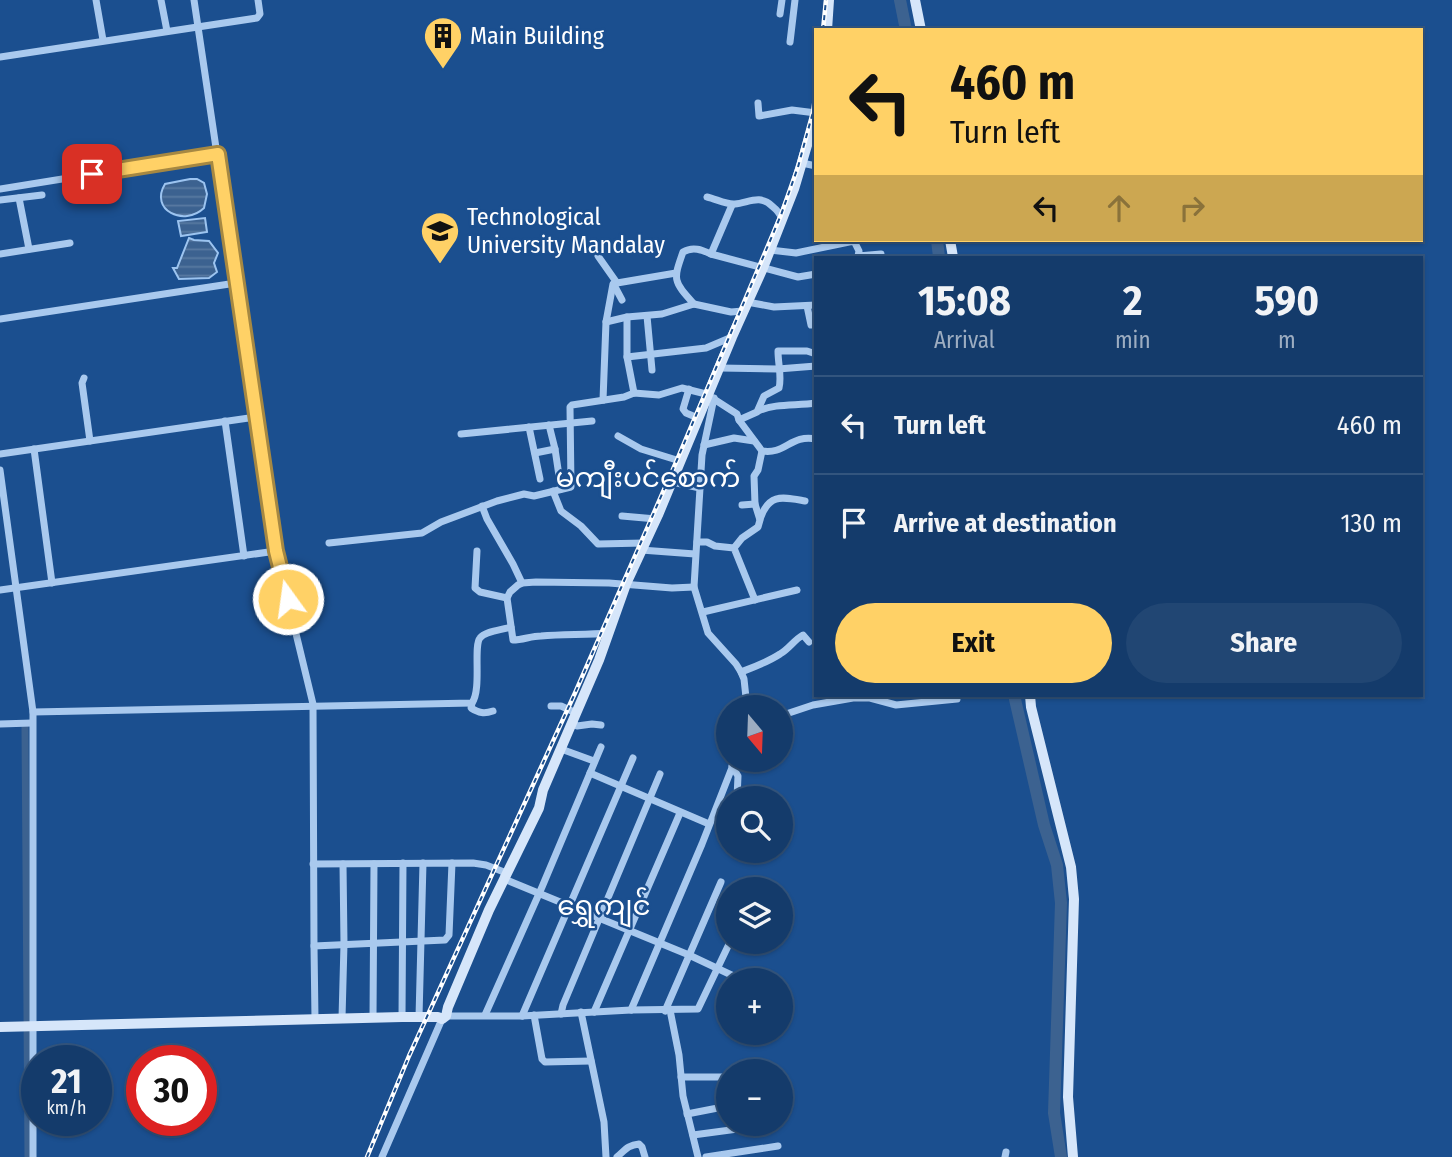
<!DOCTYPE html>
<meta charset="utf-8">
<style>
:root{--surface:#143b6b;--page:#214673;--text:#f1f3f6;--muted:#9dadc1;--line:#33557e;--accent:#ffd166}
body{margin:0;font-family:"Fira Sans Condensed","Noto Sans Myanmar",sans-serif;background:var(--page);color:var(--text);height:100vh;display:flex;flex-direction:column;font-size:26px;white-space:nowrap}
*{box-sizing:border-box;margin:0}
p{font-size:23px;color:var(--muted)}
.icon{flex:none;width:38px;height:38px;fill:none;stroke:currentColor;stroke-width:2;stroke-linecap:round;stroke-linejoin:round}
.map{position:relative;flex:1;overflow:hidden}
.sheet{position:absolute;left:814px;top:256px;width:609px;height:441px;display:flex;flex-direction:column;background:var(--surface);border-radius:0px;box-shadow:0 2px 5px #0004,0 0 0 2px var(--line)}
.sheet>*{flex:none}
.guide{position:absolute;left:814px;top:28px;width:609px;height:214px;border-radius:0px;box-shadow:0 2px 5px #0004,0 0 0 2px var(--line);background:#ffd166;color:#111;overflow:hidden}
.needle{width:46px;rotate:161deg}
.fabs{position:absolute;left:716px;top:695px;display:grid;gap:14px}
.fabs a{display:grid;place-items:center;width:77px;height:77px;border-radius:50%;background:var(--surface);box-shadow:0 2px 5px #0004,0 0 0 2px var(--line);font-size:35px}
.speed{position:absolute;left:21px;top:1045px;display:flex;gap:14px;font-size:35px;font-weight:700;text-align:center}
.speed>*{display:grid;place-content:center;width:91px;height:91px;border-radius:50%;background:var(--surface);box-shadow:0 2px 5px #0004,0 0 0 2px var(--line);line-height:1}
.speed small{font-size:18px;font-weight:400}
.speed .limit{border:10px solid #d22;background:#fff;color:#111}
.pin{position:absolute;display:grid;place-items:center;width:60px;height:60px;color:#fff;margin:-30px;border-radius:14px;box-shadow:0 4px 10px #0006}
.me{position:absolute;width:77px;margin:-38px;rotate:346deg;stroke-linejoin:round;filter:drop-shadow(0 0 5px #0008)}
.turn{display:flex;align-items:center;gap:24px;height:147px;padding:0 21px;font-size:32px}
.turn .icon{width:91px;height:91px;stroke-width:2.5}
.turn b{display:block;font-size:49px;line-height:60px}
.lanes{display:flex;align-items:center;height:66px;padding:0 21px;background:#0003;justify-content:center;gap:35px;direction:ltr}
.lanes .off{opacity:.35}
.eta{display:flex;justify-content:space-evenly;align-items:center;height:119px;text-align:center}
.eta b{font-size:42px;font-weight:700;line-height:49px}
.action{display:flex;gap:14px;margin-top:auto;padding:14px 21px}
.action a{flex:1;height:80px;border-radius:42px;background:var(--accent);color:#111;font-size:28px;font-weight:700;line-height:80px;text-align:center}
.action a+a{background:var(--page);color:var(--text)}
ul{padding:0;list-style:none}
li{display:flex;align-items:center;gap:21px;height:98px;padding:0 21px;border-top:2px solid var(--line)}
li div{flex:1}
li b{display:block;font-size:26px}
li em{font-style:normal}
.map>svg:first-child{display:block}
.water{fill:url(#water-rules);stroke:#9cc4f0;stroke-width:2}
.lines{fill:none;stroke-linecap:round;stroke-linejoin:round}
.canal{stroke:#3c6290;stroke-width:7}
.river{stroke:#3c6290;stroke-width:12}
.street{stroke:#a9c9ee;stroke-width:7}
.secondary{stroke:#d6e6fa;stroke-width:10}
.rail-casing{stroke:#fff;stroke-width:4.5}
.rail{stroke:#1b4f8f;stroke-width:2;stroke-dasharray:5;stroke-linecap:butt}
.route-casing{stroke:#a68842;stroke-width:18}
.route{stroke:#ffd166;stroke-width:12}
.labels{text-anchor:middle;stroke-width:5;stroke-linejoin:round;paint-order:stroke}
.poi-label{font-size:24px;fill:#fff;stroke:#1b4f8f;text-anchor:start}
.quarter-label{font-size:28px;fill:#fff;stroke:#1b4f8f}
</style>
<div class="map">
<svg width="1452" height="1157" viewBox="0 0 1452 1157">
<defs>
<pattern id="water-rules" width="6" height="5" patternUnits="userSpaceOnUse" patternTransform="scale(1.75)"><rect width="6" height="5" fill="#3c6290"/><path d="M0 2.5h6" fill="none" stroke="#597aa1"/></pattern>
</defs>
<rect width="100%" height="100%" fill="#1b4f8f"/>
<g class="water">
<path d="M190,179H197L204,183L207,194L204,208C184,227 149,210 165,184Z"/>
<polygon points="205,218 207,232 181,236 178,221"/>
<polygon points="189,238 194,240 209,241 218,253 214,263 217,272 209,278 179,279 173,268 177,268"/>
</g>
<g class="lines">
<polyline class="canal" points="25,727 28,1157"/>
<g class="river">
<polyline points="900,0 906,30"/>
<polyline points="937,240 939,257"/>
<polyline points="1014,695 1044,825 1057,865 1061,903 1054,1113 1061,1157"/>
</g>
<g class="street">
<polyline points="96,0 103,40"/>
<polyline points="161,0 167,31"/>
<polyline points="194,0 276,551 313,704 314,946 315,1019"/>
<polyline points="780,14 782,0"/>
<polyline points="790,42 795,0"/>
<polyline points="0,57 257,18 260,14 258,0"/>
<polyline points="758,103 759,116 792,110 816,113"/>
<polyline points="802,163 816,166"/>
<polyline points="0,189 217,154"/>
<path d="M707,197C716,199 727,205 735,204C748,203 760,194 772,206C777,210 780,213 782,219"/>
<polyline points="19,198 29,249"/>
<polyline points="0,200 42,195"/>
<polyline points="732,205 711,254 798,277 816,274"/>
<polyline points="770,250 796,253 854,241 859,251 858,256 881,254"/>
<polyline points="0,254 70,243"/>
<polyline points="598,256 617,283 613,284 606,322 603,400"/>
<polyline points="617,283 676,273"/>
<polyline points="614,285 622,300"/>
<polyline points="747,302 774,307 816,305"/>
<path d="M694,304C673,281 673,280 683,252C693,246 702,250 711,254"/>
<polyline points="807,306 811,325"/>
<polyline points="647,316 652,370"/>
<polyline points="627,317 627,357 634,393"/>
<polyline points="0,319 236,283"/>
<polyline points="606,322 627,317 662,314 694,304 731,312 743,311"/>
<polyline points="627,357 706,348 732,337"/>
<polyline points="720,368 778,369 816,366"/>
<polyline points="84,378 82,383 90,441"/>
<polyline points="689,389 683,409 686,413 698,418"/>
<polyline points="714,398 702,455 694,587 708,633 736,664 741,672 744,679 747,707"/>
<path d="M758,411C776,403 796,406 816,403"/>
<path d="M739,420L757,412L764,396L779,388C782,377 778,364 778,351H807L816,354"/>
<polyline points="225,421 244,556"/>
<polyline points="549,425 555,449 561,489"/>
<polyline points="529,427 540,479"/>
<polyline points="461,434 592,421"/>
<polyline points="618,436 641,449 680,461"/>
<polyline points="704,445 734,438 754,441"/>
<polyline points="34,449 52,583"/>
<polyline points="535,453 555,449"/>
<polyline points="0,454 256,417"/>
<polyline points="0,470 33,712 33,1157"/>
<polyline points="672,482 700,488"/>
<polyline points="553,491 561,511 581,526 598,544 644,543"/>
<polyline points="742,505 755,504"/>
<polyline points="482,506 487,519 513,564 522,583"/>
<polyline points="622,516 656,519"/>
<path d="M760,519C769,493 782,497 805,501"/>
<polyline points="697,542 707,542 715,546 734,548 755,600"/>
<path d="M329,543L422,533L441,522L497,501L524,494L534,496L571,487L570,407L572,405L624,397L634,393L659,395L682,388L706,394L737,414L739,420L762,451C785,455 791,434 816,439"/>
<polyline points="734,548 742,538 758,527 760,520 755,504 754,476 758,470 762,451"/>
<polyline points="641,550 695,554"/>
<polyline points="477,551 475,588 480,592 507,598"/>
<polyline points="0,590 276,551"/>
<polyline points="703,612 797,590"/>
<path d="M609,633C586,635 564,634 541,636C531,636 523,640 513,640L507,598L510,592L518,585L522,583L536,582L609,583L672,588L694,587"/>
<path d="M741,672C754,667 768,662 780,654C789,649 794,640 803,635L809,642"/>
<path d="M472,703L471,708C479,713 484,714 493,711"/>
<polyline points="551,706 561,706 576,713"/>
<path d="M33,712L472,703C482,689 473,646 480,638C485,631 502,630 511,627"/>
<polyline points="780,716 813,705 853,698 870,698 896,705 957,699"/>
<polyline points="572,722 577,726 592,724 601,725"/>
<polyline points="0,724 32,723"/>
<polyline points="561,749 594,761"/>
<polyline points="732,766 738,776 737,798"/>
<polyline points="590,773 709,824"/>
<polyline points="739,850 739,851"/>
<polyline points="313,864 473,863 486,865 504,872 504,879 689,955 742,980"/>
<polyline points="314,946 445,940 449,935 452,863"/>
<polyline points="631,1010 702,844 735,760"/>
<polyline points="670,1010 679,1055 683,1096 698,1157"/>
<polyline points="665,1011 721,882"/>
<polyline points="581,1012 604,1122 606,1157"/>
<polyline points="594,1012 680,813"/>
<polyline points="561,1014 563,1005 660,774"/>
<polyline points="485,1015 542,887 601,747"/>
<polyline points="534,1015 542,1059 545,1062 591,1061"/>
<polyline points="446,1016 522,1016 631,1010 698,1009 730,942"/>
<polyline points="522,1016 633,758"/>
<polyline points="402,1017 403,863"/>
<polyline points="419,1017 423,863"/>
<polyline points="342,1018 344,944 343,864"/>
<polyline points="373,1018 374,864"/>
<polyline points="681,1077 728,1077"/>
<polyline points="780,1098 784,1098"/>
<polyline points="687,1114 728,1106"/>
<polyline points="693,1135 775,1124"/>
<polyline points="382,1157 442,1019"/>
<path d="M617,1157C625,1150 628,1145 639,1144L642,1147L645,1157"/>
<polyline points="706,1157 778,1146"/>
<polyline points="1005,1157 1006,1152"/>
</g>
<g class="secondary">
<polyline points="915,0 921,30"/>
<polyline points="827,30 829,0"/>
<polyline points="950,240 953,257"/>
<polyline points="1030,695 1031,707 1071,867 1074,899 1068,1097 1073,1157"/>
<polyline points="0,1027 402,1017 438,1017 442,1019 446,1016 448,1007 489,910 539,808 543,790 599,660 626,584 658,515 732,337 763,268 794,189 816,115"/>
</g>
<g class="rail-casing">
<g id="rail">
<polyline points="823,30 826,0"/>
<polyline points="367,1157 409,1056 575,693 677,460 781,215 798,167 813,112 816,90"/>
</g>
</g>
<use href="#rail" class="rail"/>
</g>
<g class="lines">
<g class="route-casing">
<polyline id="route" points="92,174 218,154 276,551 288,599"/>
</g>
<use href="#route" class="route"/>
</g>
<defs>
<g id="building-pin" transform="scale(2.0125)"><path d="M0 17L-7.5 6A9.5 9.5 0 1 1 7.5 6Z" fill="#ffd166" stroke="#1b4f8f"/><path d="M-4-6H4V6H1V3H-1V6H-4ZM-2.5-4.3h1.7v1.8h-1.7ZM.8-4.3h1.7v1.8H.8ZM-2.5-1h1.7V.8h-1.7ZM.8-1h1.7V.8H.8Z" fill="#111"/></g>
<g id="university-pin" transform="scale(2.0125)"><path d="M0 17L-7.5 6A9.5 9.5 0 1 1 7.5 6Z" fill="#ffd166" stroke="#1b4f8f"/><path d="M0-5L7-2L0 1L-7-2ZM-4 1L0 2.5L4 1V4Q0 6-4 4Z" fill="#111"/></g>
</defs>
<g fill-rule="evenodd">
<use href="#building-pin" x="443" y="36"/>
<use href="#university-pin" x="440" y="231"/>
</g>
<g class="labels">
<g class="poi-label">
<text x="470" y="44">Main Building</text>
<text x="467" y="225">Technological<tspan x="467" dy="28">University Mandalay</tspan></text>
</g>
<g class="quarter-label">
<text x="648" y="487">မကျီးပင်စောက်</text>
<text x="604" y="915">ရွှေကျင်</text>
</g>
</g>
</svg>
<div class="fabs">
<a><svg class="needle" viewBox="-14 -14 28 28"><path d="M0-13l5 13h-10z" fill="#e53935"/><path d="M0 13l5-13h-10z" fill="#9dadc1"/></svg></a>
<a><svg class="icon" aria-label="search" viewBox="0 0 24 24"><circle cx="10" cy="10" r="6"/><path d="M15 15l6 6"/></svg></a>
<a><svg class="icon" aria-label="layers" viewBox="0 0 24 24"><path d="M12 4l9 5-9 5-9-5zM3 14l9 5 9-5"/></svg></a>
<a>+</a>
<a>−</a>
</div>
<div class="speed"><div>21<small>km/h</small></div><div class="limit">30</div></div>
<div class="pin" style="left:92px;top:174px;background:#d93025"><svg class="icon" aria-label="arrive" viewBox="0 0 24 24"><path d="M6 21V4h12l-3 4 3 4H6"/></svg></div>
<svg class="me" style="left:288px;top:599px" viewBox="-20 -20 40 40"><circle r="17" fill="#ffd166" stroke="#fff" stroke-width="3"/><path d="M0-11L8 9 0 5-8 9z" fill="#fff"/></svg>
<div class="guide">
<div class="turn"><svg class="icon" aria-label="left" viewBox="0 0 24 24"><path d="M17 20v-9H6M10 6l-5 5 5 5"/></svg><div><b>460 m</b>Turn left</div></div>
<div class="lanes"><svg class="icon" aria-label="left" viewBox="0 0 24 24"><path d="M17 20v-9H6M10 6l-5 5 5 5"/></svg><svg class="icon off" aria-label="ahead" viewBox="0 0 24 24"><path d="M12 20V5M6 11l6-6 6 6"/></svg><svg class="icon off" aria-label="right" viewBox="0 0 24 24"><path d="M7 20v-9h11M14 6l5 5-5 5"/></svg></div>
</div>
<section class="sheet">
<div class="eta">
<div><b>15:08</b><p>Arrival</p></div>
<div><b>2</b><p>min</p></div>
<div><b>590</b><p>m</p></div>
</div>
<ul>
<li><svg class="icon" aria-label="left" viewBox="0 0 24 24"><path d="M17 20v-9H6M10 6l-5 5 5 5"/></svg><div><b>Turn left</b></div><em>460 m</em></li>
<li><svg class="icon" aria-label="arrive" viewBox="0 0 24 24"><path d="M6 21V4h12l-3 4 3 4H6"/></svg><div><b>Arrive at destination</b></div><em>130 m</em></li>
</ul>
<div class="action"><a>Exit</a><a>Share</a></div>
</section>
</div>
